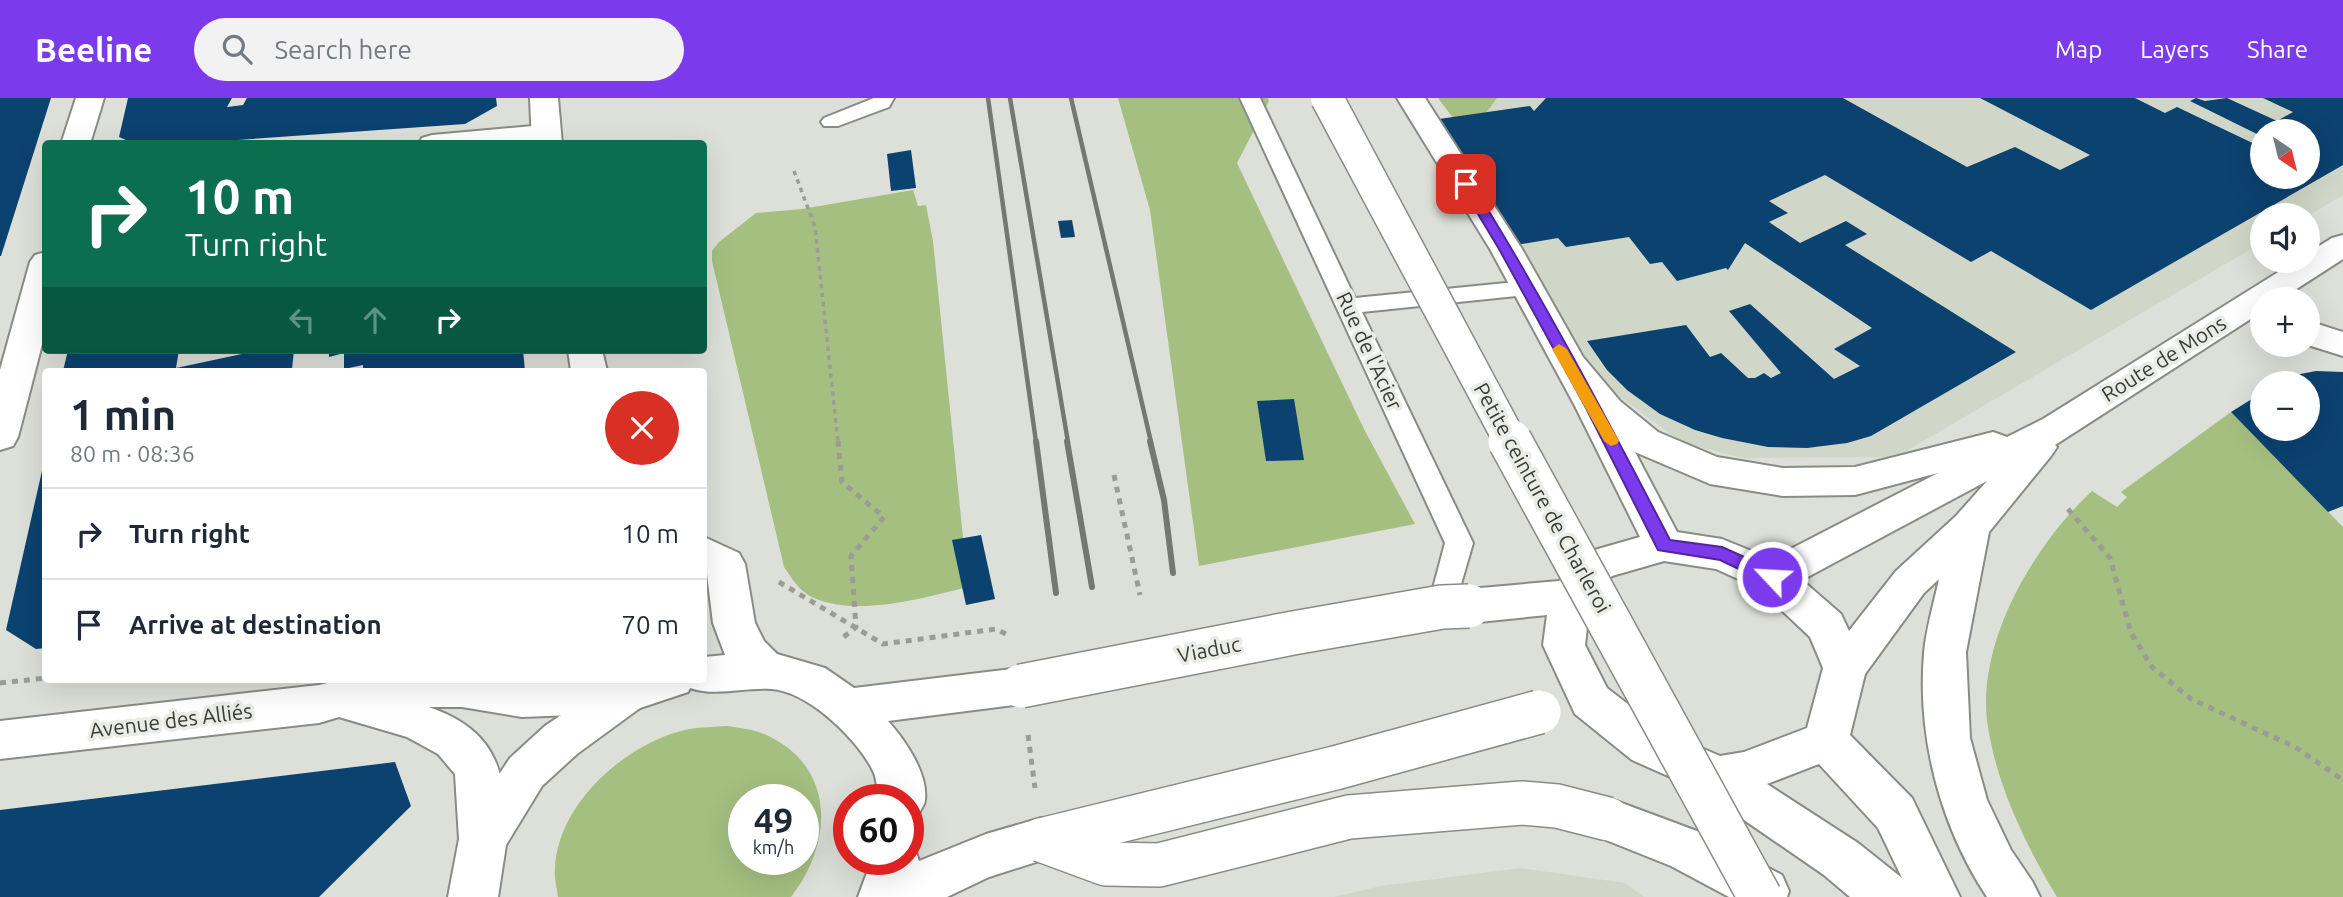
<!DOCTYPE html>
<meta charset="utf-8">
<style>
:root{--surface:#fff;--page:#f2f2f3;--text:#1f2937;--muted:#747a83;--line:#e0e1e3;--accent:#7c3aed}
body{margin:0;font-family:Ubuntu,sans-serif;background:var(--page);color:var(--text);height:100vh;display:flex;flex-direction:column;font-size:26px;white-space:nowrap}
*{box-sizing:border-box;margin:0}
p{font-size:23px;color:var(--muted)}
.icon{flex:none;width:38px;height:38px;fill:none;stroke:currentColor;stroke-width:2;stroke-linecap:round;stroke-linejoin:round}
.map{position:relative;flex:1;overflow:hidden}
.sheet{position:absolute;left:42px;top:270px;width:665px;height:315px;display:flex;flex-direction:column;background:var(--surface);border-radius:7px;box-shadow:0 7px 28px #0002}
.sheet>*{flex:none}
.hud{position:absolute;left:42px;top:42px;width:665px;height:214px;border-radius:7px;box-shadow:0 7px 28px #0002;background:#0b6e4f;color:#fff;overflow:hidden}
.needle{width:46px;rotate:145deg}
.tools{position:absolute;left:2250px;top:21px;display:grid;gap:14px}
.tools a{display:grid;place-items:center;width:70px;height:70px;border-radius:50%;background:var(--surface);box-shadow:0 7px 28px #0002;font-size:35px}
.speed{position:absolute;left:728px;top:686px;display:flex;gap:14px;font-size:35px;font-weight:700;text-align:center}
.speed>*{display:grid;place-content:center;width:91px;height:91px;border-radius:50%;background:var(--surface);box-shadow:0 7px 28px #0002;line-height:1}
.speed small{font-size:18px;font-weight:400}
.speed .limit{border:10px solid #d22;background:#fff;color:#111}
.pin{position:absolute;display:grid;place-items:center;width:60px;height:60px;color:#fff;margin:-30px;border-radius:14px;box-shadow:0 4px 10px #0006}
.me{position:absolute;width:77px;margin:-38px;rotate:295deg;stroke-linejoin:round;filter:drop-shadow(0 0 5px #0008)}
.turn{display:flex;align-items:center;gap:24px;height:147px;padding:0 28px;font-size:32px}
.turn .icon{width:91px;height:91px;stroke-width:2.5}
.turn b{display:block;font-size:49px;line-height:60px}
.lanes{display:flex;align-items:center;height:66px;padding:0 28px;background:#0003;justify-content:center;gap:35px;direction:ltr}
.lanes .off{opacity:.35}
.round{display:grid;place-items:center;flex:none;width:74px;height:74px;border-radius:37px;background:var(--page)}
.head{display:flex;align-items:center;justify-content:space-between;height:119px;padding:0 28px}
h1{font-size:42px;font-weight:700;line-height:52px}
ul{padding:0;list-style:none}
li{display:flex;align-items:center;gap:21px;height:91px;padding:0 28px;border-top:2px solid var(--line)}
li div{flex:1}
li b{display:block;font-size:26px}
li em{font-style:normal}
header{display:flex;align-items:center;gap:42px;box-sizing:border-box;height:98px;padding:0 35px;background:var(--accent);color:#fff}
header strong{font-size:33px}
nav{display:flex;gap:38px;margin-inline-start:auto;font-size:24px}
.search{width:490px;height:63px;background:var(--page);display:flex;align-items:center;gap:18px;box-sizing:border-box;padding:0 24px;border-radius:38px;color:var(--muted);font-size:26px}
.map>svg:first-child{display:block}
.built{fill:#d0d7c8;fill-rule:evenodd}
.green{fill:#a5bf80;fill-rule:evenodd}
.building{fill:#0c4270}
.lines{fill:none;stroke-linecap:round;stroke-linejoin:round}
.service-casing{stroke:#888c84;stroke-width:4}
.pedestrian-casing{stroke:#888c84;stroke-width:4}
.minor-casing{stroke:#888c84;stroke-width:4}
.tertiary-casing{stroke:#888c84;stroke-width:4}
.primary-casing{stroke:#888c84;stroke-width:4}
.path-far1{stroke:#9a9c96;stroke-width:3.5;stroke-dasharray:4.5 4.5;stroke-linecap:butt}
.path{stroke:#9a9c96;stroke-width:5;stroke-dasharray:6 6;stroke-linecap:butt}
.service{fill:#fff;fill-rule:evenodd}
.pedestrian{fill:#fff;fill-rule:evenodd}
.minor{fill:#fff;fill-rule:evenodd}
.tertiary{fill:#fff;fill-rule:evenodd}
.primary{fill:#fff;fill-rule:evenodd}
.rail-far1{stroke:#757772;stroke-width:4.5}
.rail{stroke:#757772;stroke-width:6}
.primary-bridge-casing{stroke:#888c84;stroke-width:46;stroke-linecap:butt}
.motorway-bridge-far1-casing{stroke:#888c84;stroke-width:35;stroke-linecap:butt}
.motorway-bridge-casing{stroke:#888c84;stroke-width:46;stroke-linecap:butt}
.primary-bridge{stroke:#fff;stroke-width:43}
.motorway-bridge-far1{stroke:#fff;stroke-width:32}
.motorway-bridge{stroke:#fff;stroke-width:43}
.route{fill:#7c3aed;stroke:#51269a;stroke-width:2}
.slow{fill:#f59e0b}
.labels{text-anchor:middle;stroke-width:7;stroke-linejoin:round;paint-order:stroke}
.street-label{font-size:21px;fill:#3a3b38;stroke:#eaede5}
</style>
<header>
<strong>Beeline</strong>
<div class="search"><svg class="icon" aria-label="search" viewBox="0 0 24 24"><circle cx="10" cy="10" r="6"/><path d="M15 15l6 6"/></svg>Search here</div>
<nav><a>Map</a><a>Layers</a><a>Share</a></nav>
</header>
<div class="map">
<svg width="2343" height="799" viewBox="0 0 2343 799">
<rect width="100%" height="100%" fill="#dde0d8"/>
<g class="built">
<path d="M1497,0H2343V97L2308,118L2263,117V144L1896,359L1743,360L1683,345L1597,282L1477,70L1468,40ZM2263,33H2308V79H2263Z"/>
<polygon points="1520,770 1625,785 1644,799 1333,799 1381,788"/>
</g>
<g class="green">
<polygon points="1118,0 1268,0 1269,3 1237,65 1364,331 1415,426 1199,468 1150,112"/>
<polygon points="1438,0 1497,0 1468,40"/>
<path d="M913,92L918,108L926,107L933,143L968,489C923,500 858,519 814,500C800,494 792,481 784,469L712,163V153L719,144L756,115L802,111Z"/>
<path d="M2231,314L2343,429V799H2057C2025,746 1995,684 1987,622C1978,541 2035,446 2092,393L2117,409L2127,399L2121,394Z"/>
<path d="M727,628C739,630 753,631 764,636C836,667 834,744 791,799H558C557,790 554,781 555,772C556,706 628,643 689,631C701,629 714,629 727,628ZM744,702H803V761H744Z"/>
</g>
<g class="building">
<polygon points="0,0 51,0 1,158 0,158"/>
<polygon points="128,0 232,0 227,9 243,7 247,0 496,0 497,8 465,26 180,46 135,46 119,39"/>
<polygon points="1546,0 1843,0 1967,69 2015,49 2060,72 2090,57 1980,0 2135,0 2165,15 2177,9 2263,50 2263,79 2308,79 2308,33 2263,33 2263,39 2190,3 2196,0 2205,3 2227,0 2277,23 2293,14 2263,0 2343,0 2343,67 2091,212 1991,153 1971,164 1825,77 1769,103 1788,115 1769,124 1800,145 1846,123 1867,136 1845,147 2016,254 1871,338 1847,345 1807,350 1768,349 1722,340 1695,332 1660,316 1627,292 1607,272 1587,243 1686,227 1710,259 1721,255 1748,280 1755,280 1764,275 1771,280 1781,275 1729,213 1750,206 1834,281 1860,268 1834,251 1872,230 1745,145 1728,172 1726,170 1677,183 1662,164 1650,166 1629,139 1566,149 1558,140 1516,147 1432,22 1530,8 1534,13"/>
<polygon points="911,52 916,90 891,93 887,56"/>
<polygon points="1072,122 1075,139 1061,140 1058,123"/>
<polygon points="68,252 179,252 176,270 261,252 294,252 292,271 284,273 63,273"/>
<polygon points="329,252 523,252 525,273 363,273 363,267 344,271 344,255 329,259"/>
<polygon points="2316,273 2343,274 2343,408 2328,414 2231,314 2263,294 2263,331 2308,331 2308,285 2276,285 2285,279"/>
<polygon points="1294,301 1304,362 1266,363 1257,303"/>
<polygon points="44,364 46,550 36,551 6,532"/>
<polygon points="981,437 995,501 966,507 952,442"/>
<polygon points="395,664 411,708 319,799 0,799 0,712"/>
</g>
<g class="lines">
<g class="service-casing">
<g id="service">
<polygon points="874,0 894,0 889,9 838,28 824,28 821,24 824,20"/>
<polygon points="1240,0 1260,0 1355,200 1526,183 1534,185 1537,190 1534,195 1526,197 1362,214 1473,445 1452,517 1442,520 1432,517 1428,509 1445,445"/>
</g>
</g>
<g class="pedestrian-casing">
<polygon id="pedestrian" points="76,0 104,0 90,46 61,46"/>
</g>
<g class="minor-casing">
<g id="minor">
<polygon points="544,27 554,30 558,36 554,42 535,46 418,46 422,40 432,37"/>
<polygon points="46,154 46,231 18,339 13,348 0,352 0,272 30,164 35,157"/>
<polygon points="2308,223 2343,234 2343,258 2308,247"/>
</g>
</g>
<g class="tertiary-casing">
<path id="tertiary" d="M345,581H632L640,584L647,597L640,610L625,615L522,619L462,609H429C480,627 502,655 505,709C506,727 507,740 500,756L483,763L466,756L459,741L455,676L438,656L407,639L339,619L319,625L0,661V623L319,587Z"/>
</g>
<g class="primary-casing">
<g id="primary">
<polygon points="530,0 558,0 562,46 532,46"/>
<path d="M1397,0H1425L1522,151L1583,259L1620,303L1658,334L1717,359L1783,370L1855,369L1993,334L2007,339L2043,321L2296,163H2308V155L2332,140L2343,137V161L2281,201H2263V213L2055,347L2057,349L2051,358L1989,434L1966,554L1970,640L1987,702L2011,752L2032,783L2040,799H1987C1940,728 1917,639 1924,555C1926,531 1934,505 1939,481L1924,495L1865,576L1850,637L1912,700L1960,799H1850L1824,777L1702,693L1632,662L1575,616L1543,547L1547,517L1469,525L1454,520L1448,508L1454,496L1469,491L1559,483L1584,455L1640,439L1575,308L1490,151ZM1635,354L1710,386L1783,398L1855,397L1938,375L1771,461L1722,441L1677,434ZM1987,383L1956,418L1896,473L1849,533L1841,516L1802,482ZM1664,463L1716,471L1758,490L1810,539L1823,570L1807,630L1744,654L1720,658L1664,634L1607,590L1585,547L1590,503L1612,478ZM1819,666L1878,730L1902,780L1858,745L1767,686Z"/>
<polygon points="568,252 602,252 607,273 571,273"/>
<path d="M704,439L739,455L745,466L755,525L764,543L777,556L825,570L854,590L1021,570L1036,575L1043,588L1036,601L1021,606L888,623C905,642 928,675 925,702C925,706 920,713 918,717L908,721V702H879C877,693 877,683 874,675C859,642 808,593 771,591C744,589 716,599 690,590L688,594L640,610L577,656L542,688L506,747L498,799H448L459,741L466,726L510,660L545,628L610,584L618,581H704V559L725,557L713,525L707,476L704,473Z"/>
<polygon points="1608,700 1705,736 1782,777 1789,793 1787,799 1729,799 1671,768 1591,736 1584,721 1591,706"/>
<polygon points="1041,720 1058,727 1065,742 1058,757 989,779 947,799 858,799 872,761 908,761 908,743 913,745 919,763 986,736"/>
</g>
</g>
<polyline class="path-far1" points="794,73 815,129 838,344"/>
<g class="path">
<polyline points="838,343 842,384 884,419 851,458 856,529 840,542"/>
<polyline points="1114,377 1140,497"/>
<polyline points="2068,411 2110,460 2131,535 2152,569 2191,601 2295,649 2343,682"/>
<polyline points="779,484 883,546 996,531 1010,538"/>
<polyline points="0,585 46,580"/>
<polyline points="1028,637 1035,690"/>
</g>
<use href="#service" class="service"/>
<use href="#pedestrian" class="pedestrian"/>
<use href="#minor" class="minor"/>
<use href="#tertiary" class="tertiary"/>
<use href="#primary" class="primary"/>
<g class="rail-far1">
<polyline points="988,0 1036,344"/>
<polyline points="1010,0 1068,344"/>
<polyline points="1071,0 1151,344"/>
</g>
<g class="rail">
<polyline points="1036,343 1056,495"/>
<polyline points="1067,343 1092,489"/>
<polyline points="1150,343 1164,402 1173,475"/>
</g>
<g class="primary-bridge-casing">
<g id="primary-bridge">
<polyline points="1021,588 1293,535 1442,509 1469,508"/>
<polyline points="1041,742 1106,766 1159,767 1349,719 1522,705 1557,708 1608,721"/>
<polyline points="1041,742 1335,670 1539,614"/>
</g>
</g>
<g class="motorway-bridge-far1-casing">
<polyline id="motorway-bridge-far1" points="1327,0 1511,344"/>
</g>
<g class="motorway-bridge-casing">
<polyline id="motorway-bridge" points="1510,343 1760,799"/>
</g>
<use href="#primary-bridge" class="primary-bridge"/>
<use href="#motorway-bridge-far1" class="motorway-bridge-far1"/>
<use href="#motorway-bridge" class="motorway-bridge"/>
</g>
<path class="route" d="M1466,82L1472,86C1544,201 1607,321 1670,442L1722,449L1778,474L1780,479L1778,484H1766L1720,462L1658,452L1585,308L1499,151L1460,86Z"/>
<polygon class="slow" points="1559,246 1567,251 1619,343 1617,346 1611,348 1604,343 1552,251"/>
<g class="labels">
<g class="street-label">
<text transform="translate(1369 253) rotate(65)" y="7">Rue de l'Acier</text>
<text transform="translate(2164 261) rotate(-32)" y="7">Route de Mons</text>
<text transform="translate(1542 400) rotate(61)" y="7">Petite ceinture de Charleroi</text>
<text transform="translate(1209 552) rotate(-11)" y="7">Viaduc</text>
<text transform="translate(171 623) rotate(-7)" y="7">Avenue des Alliés</text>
</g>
</g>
</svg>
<div class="tools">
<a><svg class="needle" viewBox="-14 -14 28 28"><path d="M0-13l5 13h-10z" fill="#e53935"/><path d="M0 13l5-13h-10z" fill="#747a83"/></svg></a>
<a><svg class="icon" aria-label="sound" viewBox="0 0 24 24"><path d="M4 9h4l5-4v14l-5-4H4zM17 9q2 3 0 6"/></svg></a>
<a>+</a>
<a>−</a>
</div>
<div class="speed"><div>49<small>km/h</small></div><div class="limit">60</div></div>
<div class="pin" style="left:1466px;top:86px;background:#d93025"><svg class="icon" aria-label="arrive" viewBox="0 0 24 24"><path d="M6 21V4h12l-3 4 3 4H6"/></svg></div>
<svg class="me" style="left:1772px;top:479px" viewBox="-20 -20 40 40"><circle r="17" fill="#7c3aed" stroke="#fff" stroke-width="3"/><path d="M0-11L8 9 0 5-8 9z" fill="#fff"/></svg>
<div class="hud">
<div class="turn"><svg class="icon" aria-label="right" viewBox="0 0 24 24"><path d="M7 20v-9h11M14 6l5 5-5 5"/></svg><div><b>10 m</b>Turn right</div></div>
<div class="lanes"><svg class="icon off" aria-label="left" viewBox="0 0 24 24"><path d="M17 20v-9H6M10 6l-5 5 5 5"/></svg><svg class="icon off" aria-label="ahead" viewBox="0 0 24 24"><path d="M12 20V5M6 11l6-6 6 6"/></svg><svg class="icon" aria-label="right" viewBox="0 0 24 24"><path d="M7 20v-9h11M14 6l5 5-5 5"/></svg></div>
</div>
<section class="sheet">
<div class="head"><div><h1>1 min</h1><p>80 m · 08:36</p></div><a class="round" style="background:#d93025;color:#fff"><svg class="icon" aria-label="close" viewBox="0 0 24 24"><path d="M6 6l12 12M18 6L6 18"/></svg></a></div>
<ul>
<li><svg class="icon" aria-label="right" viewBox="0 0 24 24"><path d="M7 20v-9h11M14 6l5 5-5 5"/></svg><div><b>Turn right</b></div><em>10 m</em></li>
<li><svg class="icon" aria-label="arrive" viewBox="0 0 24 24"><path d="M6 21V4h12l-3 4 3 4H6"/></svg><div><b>Arrive at destination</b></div><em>70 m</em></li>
</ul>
</section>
</div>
